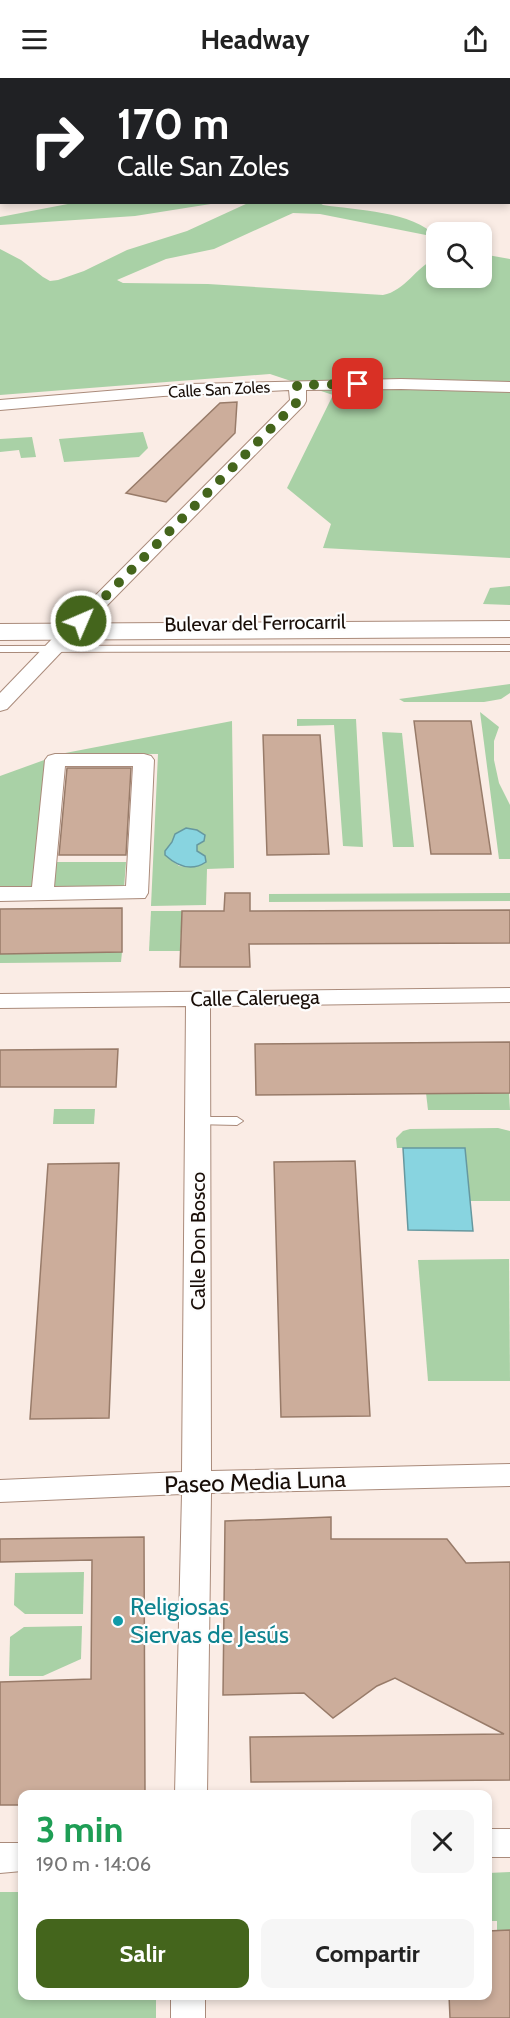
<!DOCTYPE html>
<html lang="es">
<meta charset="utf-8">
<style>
:root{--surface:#fff;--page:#f6f6f6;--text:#222;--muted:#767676;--accent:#44651c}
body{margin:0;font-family:Cabin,sans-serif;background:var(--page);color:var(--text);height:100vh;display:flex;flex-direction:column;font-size:22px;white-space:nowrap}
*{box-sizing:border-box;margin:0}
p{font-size:20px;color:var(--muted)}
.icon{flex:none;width:33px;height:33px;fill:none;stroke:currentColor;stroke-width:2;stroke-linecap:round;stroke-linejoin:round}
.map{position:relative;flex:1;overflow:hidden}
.side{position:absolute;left:18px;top:1712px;width:474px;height:210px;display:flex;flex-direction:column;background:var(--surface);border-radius:12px;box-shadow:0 3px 9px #0003}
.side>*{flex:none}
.hud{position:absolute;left:0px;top:0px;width:510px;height:126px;box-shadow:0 3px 9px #0003;background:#202124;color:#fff;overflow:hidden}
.controls{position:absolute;left:426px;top:144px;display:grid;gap:12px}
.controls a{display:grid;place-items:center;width:66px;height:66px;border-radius:12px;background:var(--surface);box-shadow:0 3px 9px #0003;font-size:30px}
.pin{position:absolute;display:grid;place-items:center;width:51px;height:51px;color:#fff;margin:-26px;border-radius:12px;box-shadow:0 3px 9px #0006}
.me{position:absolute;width:66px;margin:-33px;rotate:45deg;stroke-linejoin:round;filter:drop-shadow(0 0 4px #0008)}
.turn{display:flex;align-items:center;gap:21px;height:126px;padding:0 18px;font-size:27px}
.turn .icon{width:78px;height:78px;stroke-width:2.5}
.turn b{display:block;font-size:42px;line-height:51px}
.round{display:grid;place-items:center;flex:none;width:63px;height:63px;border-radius:12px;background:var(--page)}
.summary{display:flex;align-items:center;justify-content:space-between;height:102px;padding:0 18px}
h1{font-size:36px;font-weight:700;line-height:45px;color:#1e9e55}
.primary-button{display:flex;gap:12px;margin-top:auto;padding:12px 18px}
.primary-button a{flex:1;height:69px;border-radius:12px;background:var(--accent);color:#fff;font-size:24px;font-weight:700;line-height:69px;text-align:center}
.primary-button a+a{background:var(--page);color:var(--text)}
header{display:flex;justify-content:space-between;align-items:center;height:78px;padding:0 18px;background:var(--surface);font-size:27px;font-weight:700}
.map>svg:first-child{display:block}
.green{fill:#a9d1a6;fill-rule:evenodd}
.water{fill:#88d4e0;stroke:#66989f;stroke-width:1.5}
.building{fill:#ccad9b;stroke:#987b69;stroke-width:1.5}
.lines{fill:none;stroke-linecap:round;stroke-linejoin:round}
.lane-casing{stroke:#aa8b7b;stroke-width:2}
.street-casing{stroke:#aa8b7b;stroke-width:2}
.secondary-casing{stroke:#aa8b7b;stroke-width:2}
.lane{fill:#fff;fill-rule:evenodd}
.street{fill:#fff;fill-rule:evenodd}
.secondary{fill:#fff;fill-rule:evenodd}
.route{stroke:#44651c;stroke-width:10;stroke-dasharray:0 18}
.culture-dot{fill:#0f9aa8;stroke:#fdfdfd;stroke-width:2}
.labels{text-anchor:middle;stroke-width:4.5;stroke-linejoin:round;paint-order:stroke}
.far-street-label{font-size:16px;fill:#180d07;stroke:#fdfdfd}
.street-label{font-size:20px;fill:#180d07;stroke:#fdfdfd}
.near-street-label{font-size:24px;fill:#180d07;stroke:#fdfdfd}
.near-culture-label{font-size:24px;fill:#0d838f;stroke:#fdfdfd;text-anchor:start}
</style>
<header><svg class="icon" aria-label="menu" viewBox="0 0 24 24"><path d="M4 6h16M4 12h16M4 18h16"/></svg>Headway<svg class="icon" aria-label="share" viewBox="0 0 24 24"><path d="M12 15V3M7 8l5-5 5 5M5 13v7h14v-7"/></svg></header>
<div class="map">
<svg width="510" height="1940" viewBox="0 0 510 1940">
<rect width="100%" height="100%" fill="#faece5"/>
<g class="green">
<path d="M318,124L323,127C355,132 414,133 436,159L320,136L293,135L214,171L166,181L117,202L123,205L208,206L383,217C405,213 416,189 436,180V200H482V176L510,181V480L323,470L331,446L287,410L333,317L270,296L0,317V171L21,182L43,199L50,203L58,202L84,193L127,172L187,153L248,125Z"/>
<polygon points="73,125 217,125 135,138 0,147 0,139"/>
<polygon points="143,354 148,370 139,379 64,384 59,361"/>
<polygon points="32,359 36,379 21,380 19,372 0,374 0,361"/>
<polygon points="510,508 510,527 483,526 490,510"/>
<polygon points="510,606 510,615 501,621 484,624 404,624 399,621"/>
<polygon points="480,634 499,649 494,663 494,682 499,705 510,727 510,781 499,781"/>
<polygon points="297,641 356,641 363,769 343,768 334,647 297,648"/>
<path d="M232,643L234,790L207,791L206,827L151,828L158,676H60ZM204,763L197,767V773L190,789L179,788L165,777V773L172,764Z"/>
<polygon points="382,654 402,655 414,769 393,769"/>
<polygon points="47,681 34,809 0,810 0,698"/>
<polygon points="54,784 126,784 124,810 52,810"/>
<polygon points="510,815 510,823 269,824 269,816"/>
<polygon points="151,833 182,833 180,873 149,873"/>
<polygon points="122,874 121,884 0,885 0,876"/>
<polygon points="426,1015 509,1015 510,1032 428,1032"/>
<polygon points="54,1031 95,1031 94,1046 53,1046"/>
<polygon points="498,1050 510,1053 510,1123 470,1123 465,1070 397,1070 396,1060 403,1053 410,1051"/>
<polygon points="509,1181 510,1303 428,1303 418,1182"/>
<polygon points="84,1494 83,1536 25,1536 14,1527 15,1495"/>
<polygon points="82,1548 81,1581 43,1598 9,1598 10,1559 24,1549"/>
<polygon points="510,1794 510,1852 497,1852 497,1843 488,1843 488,1795"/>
<polygon points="0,1814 22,1814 22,1917 156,1917 156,1940 0,1940"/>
</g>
<g class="water">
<path d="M186,750L197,752L205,757L204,763L197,767V773L205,778L206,784C191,794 177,788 165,777V773L172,764L175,756Z"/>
<polygon points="403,1070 465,1070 473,1153 408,1152"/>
</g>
<g class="building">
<polygon points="237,324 235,355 166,424 126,415 220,325"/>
<polygon points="414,643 471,643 491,776 431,776"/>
<polygon points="263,657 320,657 329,776 267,777"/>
<polygon points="67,690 131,690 126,777 59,777"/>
<polygon points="225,815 250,815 250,833 510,832 510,865 249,866 250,889 180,889 182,833 224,833"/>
<polygon points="122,830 122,874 0,876 0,831"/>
<polygon points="510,964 510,1015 256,1017 255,966"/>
<polygon points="118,971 116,1009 0,1009 0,972"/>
<polygon points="355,1083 370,1338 281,1339 274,1084"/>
<polygon points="119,1085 109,1340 30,1341 48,1086"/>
<polygon points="331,1439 331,1461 447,1461 466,1485 510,1484 510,1702 251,1704 250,1659 504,1656 395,1600 377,1608 333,1640 304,1615 223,1617 225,1443"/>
<polygon points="144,1459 145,1716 22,1716 22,1727 0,1727 0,1604 91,1601 92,1482 0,1484 0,1461"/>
<polygon points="510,1852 510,1940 450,1940 449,1917 488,1917 488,1853"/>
</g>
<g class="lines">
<g class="lane-casing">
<g id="lane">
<polygon points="510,567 510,573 0,574 0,568"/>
<polygon points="198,1039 237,1039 243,1043 237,1047 194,1046 192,1043"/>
</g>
</g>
<g class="street-casing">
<g id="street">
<polygon points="401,301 510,304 510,314 401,311 306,312 306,323 304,327 78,557 64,557 61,553 64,549 290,322 289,312 163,318 0,332 0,322 191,306"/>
<polygon points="59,559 66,561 69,565 66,569 7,631 0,633 0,615 52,561"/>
<path d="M55,676H144L151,678L154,682L148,815L145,820L0,823V809H32L45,682L48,678ZM65,688H133L126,808L54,809Z"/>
<polygon points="510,910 510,924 210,928 211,1393 510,1386 510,1408 211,1415 207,1716 175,1716 182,1416 0,1424 0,1402 182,1394 186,928 0,930 0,916"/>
<rect x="488" y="1751" width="22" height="28"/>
<polygon points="0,1765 22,1765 22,1793 0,1795"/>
<rect x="171" y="1917" width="34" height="23"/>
</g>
</g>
<g class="secondary-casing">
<polygon id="secondary" points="510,543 510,559 0,562 0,546"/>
</g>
<use href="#lane" class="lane"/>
<use href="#street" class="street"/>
<use href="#secondary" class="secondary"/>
</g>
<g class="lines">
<polyline class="route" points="81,543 298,323 297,307 358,306"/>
</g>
<circle class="culture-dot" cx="118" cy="1543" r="6"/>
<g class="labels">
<g class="far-street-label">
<text transform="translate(219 311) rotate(-3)" y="6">Calle San Zoles</text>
</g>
<g class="street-label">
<text transform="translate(255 545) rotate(-1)" y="7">Bulevar del Ferrocarril</text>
<text transform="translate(255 920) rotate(-1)" y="7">Calle Caleruega</text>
<text transform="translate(198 1163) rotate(-90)" y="7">Calle Don Bosco</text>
</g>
<g class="near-street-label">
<text transform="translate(255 1404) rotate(-2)" y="8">Paseo Media Luna</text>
</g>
<g class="near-culture-label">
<text x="130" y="1537">Religiosas<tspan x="130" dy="28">Siervas de Jesús</tspan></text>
</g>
</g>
</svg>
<div class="controls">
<a><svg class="icon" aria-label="search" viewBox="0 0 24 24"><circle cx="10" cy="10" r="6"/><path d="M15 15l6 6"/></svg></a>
</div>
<div class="pin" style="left:358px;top:306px;background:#d93025"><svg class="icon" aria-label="arrive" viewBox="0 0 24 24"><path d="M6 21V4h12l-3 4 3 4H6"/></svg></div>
<svg class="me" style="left:81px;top:543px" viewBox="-20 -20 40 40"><circle r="17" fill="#44651c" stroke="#fff" stroke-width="3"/><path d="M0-11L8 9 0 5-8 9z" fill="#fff"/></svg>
<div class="hud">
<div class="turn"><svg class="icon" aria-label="right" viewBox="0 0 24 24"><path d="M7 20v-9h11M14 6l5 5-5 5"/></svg><div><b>170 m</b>Calle San Zoles</div></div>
</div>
<section class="side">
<div class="summary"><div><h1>3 min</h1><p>190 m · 14:06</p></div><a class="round"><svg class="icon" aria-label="close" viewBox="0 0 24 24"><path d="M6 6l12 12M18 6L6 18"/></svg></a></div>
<div class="primary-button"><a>Salir</a><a>Compartir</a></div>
</section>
</div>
